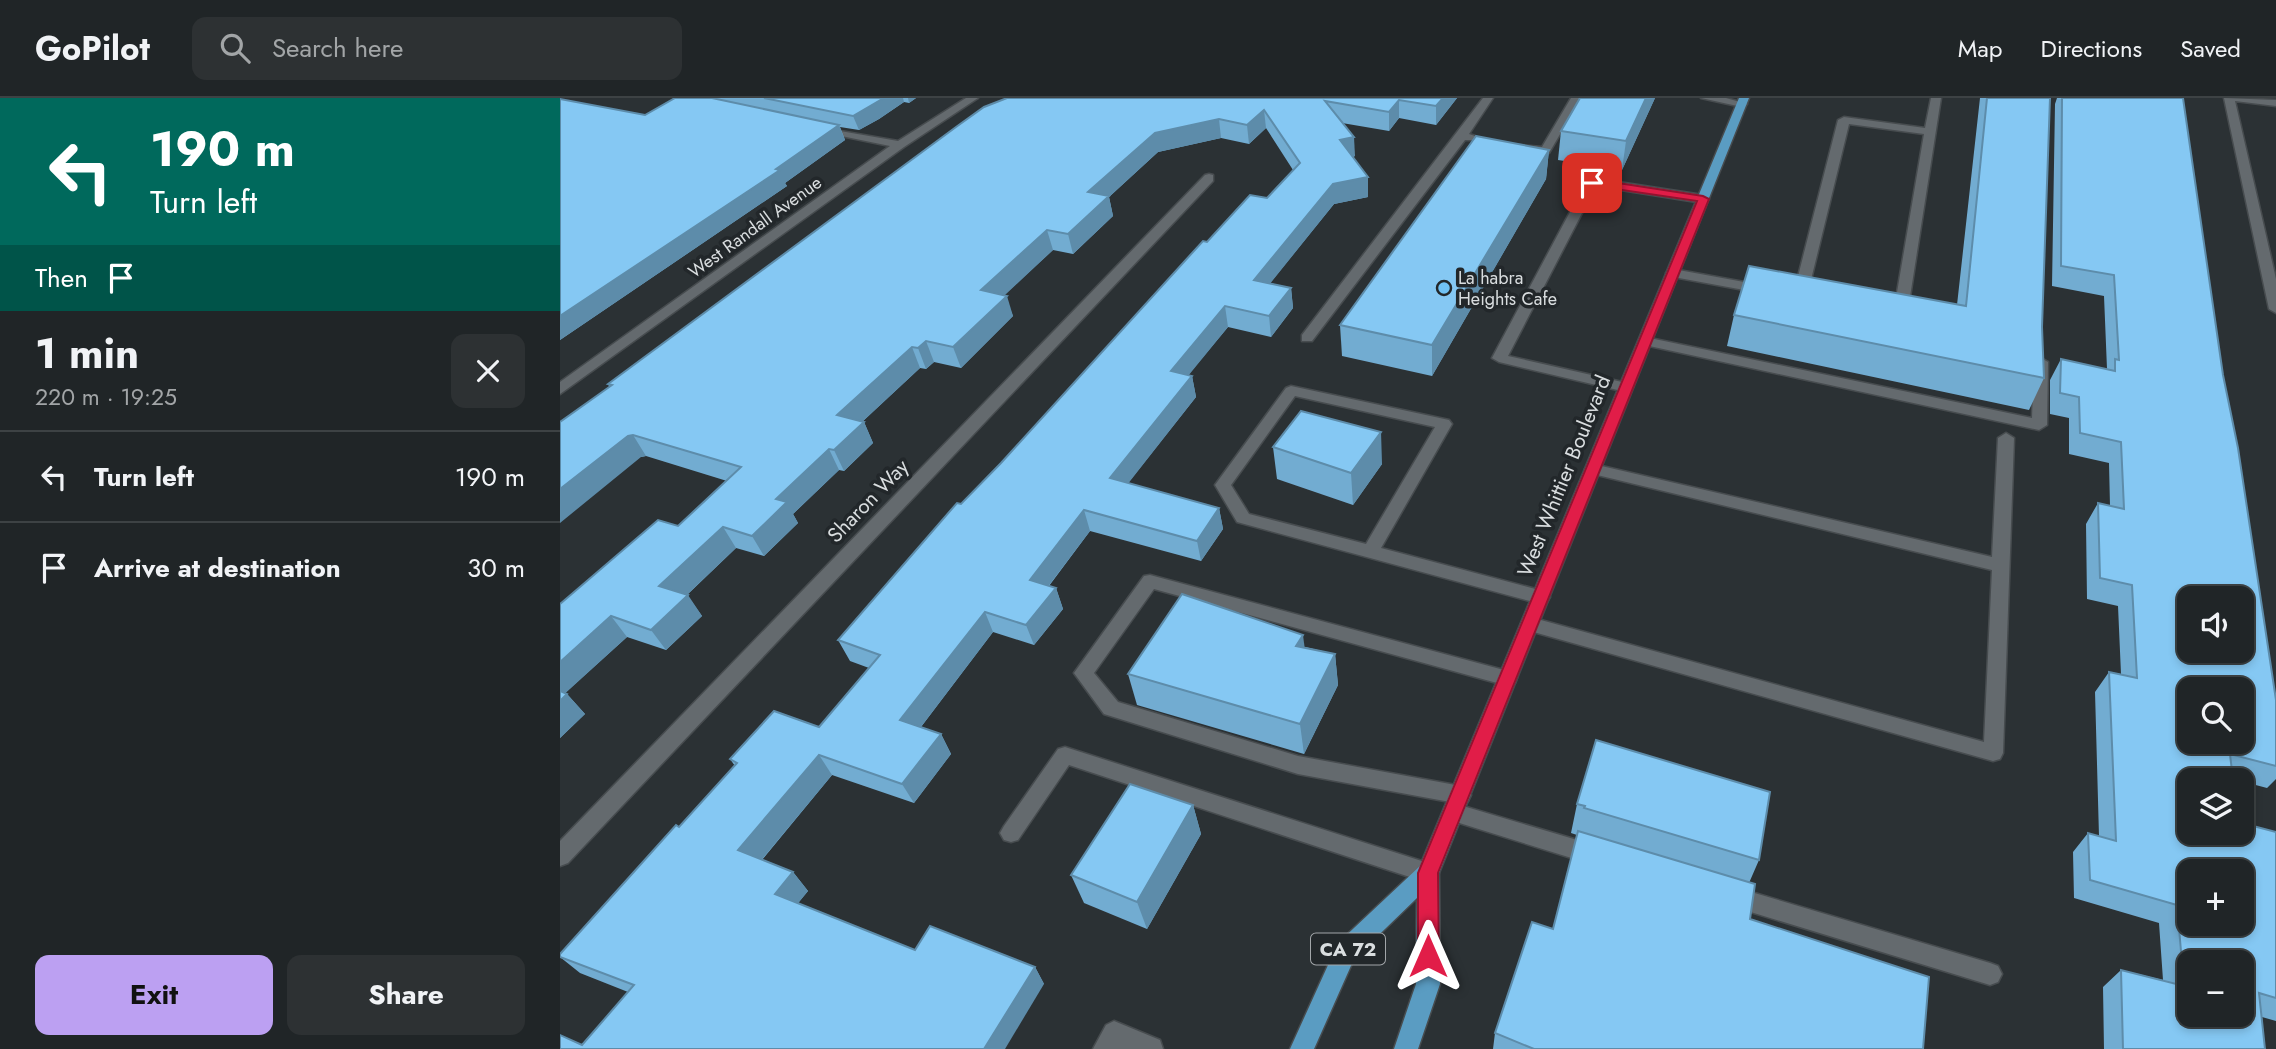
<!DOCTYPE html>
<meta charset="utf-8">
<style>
:root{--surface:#202527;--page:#2d3133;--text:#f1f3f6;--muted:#a2a5a7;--line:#3d4244;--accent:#bca0f2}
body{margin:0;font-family:Jost,sans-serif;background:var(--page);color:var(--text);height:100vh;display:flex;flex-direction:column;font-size:26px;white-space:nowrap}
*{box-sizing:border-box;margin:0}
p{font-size:23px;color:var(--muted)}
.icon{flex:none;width:38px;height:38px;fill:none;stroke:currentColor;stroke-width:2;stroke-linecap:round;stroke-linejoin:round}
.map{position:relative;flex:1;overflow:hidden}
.sheet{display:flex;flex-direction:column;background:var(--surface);width:560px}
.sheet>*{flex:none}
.top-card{background:#00695c;color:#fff;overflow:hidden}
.tools{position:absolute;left:1617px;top:488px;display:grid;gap:14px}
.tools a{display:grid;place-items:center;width:77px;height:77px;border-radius:14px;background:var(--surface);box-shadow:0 4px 10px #0003,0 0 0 2px var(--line);font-size:35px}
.pin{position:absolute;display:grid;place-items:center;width:60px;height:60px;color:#fff;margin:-30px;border-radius:14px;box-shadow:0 4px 10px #0006}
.me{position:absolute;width:77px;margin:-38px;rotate:0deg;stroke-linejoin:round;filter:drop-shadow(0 0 5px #0008)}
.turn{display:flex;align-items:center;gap:24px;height:147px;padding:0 35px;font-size:32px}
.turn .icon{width:91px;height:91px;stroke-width:2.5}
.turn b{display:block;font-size:49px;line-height:60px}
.then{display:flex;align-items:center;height:66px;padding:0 35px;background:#0003;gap:14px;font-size:26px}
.round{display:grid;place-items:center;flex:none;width:74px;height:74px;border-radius:14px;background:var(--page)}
.headline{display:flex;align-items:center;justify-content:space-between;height:119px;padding:0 35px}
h1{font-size:42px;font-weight:700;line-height:52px}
.action{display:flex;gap:14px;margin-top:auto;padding:14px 35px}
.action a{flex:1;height:80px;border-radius:14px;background:var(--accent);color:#111;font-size:28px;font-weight:700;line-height:80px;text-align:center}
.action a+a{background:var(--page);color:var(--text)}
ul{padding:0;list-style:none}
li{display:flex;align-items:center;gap:21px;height:91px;padding:0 35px;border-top:2px solid var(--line)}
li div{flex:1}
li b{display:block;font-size:26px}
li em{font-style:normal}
header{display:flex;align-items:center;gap:42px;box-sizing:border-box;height:98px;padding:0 35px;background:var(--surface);border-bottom:2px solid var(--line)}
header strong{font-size:33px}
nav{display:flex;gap:38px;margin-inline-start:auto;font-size:24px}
.search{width:490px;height:63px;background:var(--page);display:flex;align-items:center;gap:18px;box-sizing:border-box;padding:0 24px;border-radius:14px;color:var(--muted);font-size:26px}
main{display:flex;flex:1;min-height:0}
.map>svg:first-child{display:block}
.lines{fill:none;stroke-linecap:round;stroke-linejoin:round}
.service-casing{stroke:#474c4f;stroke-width:3}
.minor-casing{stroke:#474c4f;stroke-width:3}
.primary-casing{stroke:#474c4f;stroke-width:3}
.service{fill:#646a6e;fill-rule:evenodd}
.minor{fill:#646a6e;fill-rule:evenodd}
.primary{fill:#5a9cc2;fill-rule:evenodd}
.wall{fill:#72acd1}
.shaded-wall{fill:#5d8caa}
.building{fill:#85c8f3;stroke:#5d8caa;stroke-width:2;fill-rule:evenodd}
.route{fill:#e11d48;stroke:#92132f;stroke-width:2}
.poi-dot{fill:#70c2f4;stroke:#22272a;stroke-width:2.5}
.labels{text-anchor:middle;stroke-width:7;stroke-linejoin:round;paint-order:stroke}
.far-street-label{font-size:18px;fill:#d9dddf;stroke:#22272a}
.far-poi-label{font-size:18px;fill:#d9dddf;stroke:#22272a;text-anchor:start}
.shield{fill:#22272a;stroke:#a2a6a9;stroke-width:2}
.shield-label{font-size:19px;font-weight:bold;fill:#d9dddf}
.street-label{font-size:21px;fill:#d9dddf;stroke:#22272a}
</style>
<header>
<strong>GoPilot</strong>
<div class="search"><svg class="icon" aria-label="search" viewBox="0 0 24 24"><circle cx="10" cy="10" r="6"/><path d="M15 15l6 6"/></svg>Search here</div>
<nav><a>Map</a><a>Directions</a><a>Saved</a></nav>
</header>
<main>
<section class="sheet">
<div class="top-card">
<div class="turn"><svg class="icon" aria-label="left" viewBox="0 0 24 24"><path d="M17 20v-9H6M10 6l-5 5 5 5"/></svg><div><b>190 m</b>Turn left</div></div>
<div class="then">Then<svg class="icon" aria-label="arrive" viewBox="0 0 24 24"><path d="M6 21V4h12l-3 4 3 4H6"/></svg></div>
</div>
<div class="headline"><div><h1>1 min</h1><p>220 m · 19:25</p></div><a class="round"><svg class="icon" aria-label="close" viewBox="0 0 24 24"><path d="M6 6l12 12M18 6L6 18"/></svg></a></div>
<ul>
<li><svg class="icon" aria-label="left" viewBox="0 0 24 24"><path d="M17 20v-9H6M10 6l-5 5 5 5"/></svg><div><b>Turn left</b></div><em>190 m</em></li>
<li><svg class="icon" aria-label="arrive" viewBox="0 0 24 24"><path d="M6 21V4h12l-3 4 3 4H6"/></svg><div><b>Arrive at destination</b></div><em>30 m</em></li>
</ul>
<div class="action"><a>Exit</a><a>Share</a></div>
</section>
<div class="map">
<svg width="1716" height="951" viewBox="0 0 1716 951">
<rect width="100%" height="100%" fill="#2b3134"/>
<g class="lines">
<g class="service-casing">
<g id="service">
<polygon points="923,0 933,0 909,36 915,38 915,42 905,42 752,243 742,243 742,237"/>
<polygon points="1011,0 1021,0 989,55 959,51 959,47 982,49"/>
<polygon points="1371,0 1381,0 1347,218 1340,222 1333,218 1364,36 1289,26 1247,198 1245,201 1235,201 1233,198 1278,22 1284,19 1365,30"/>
<polygon points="1032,80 1143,97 1149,101 1143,105 1036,88 948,258 1071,286 1073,289 1071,292 1066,294 939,264 932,260 1026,84"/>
<polygon points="1113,171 1206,188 1213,192 1206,196 1108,178 1106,175"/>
<polygon points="1085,239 1472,320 1474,264 1481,260 1488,264 1487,327 1479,332 1080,246 1080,240"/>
<path d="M731,288L889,322L892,326L821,450L987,494L990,499L987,504L981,506L677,424L655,387L726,290ZM735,298L875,329L806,446L689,416L671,387Z"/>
<polygon points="1446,335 1454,340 1443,655 1440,661 1433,663 970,533 964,531 961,526 964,521 970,519 1424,644 1432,472 1033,376 1025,371 1033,366 1432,459 1438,340"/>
<polygon points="590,477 955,575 957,580 955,585 948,588 594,491 534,575 558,604 738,658 901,688 908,691 911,697 908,703 901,706 738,676 544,616 514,575 584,478"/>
<polygon points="505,649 868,765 876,768 879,775 876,782 868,785 509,667 458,742 451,744 444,742 440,735 444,728 498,651"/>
<polygon points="893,705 1034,747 1042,750 1045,757 1042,764 1034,767 893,723 886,720 883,714 886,708"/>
<polygon points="1171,788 1430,865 1438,868 1442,876 1438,884 1430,887 1171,808 1163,805 1160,798 1163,791"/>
<polygon points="554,923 600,942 603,951 533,951 546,927"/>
</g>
</g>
<g class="minor-casing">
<g id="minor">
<polygon points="406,0 418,0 344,49 0,296 0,284 330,48 257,33 257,29 338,43"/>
<polygon points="1141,0 1166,0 1187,6 1182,9"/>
<polygon points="1664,0 1716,2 1716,8 1675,3 1716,181 1716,215 1709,211"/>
<polygon points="649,76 653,77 653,83 8,765 0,768 0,743 645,77"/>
</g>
</g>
<g class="primary-casing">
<polygon id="primary" points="1179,0 1189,0 879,775 880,886 858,951 834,951 856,886 857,800 794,861 754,951 730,951 778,845 860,768"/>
</g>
<use href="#service" class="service"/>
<use href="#minor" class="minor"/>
<use href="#primary" class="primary"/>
</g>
<g class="wall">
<polygon points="115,0 356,0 349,5 344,4 319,21 299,32 280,29 285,42 225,85 227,88 0,242 0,1 85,17"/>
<polygon points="897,0 876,27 839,20 829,33 782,25 795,58 793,59 808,99 774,106 710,185 731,190 733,210 711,239 668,229 628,277 632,278 636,299 568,385 659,410 663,431 641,463 530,433 489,488 496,490 503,511 474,547 433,534 361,629 381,636 391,656 354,705 272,677 202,762 233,774 248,793 238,805 355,852 475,869 484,886 22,947 68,894 20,875 0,859 0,856 119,729 175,668 170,661 259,629 309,570 290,563 278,542 401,406 441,365 647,144 707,100 733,72 706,30 689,46 661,40 598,54 549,99 553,118 513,156 493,152 444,197 453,218 401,270 374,264 366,271 360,270 303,323 304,324 313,345 284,373 279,372 233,416 238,425 204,458 176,450 127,497 142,518 106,552 67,539 5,595 7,596 25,616 0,640 0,506 118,428 167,383 86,358 81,359 48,286 424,9"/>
<polygon points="1095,0 1062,72 998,62 1001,33"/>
<polygon points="1420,0 1490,0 1482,229 1484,280 1469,312 1167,248 1174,217 1397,207"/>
<polygon points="1497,0 1623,0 1663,277 1716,602 1716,681 1707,690 1673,681 1629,735 1716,734 1716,923 1702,919 1705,951 1544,951 1543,889 1561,872 1603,882 1599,825 1514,800 1513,754 1528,735 1539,738 1535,594 1549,574 1561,576 1558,508 1527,501 1526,426 1538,405 1550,408 1549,365 1509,356 1509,320 1490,316 1490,282 1501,261 1547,271 1544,198 1492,188 1495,6"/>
<polygon points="989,52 986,81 872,278 782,258 780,227"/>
<polygon points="713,349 822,366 793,407 717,381"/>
<polygon points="745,549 775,556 778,587 744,656 577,607 568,576"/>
<polygon points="1017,706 1199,762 1189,785 1190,821 1363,951 933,951 935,935 993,831 1017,737 1011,735"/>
<polygon points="633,707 641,736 587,831 524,805 511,777"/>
</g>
<g class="shaded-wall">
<polygon points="324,0 343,0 344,4 319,21 299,32 293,18"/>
<polygon points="348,0 356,0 349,5"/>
<polygon points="883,0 897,0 876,27 876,8"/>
<polygon points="1086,0 1095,0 1062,72 1066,43"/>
<polygon points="839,2 839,20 829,33 829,14"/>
<polygon points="704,12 706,30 689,46 687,27"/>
<polygon points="659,21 661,40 598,54 549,99 553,118 513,156 508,136 528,94 595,35"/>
<polygon points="279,27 285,42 225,85 227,88 0,242 0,218 216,71"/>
<polygon points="794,39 795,58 781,61 780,42"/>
<polygon points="989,52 986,81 872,278 872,247"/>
<polygon points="808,79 808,99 774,106 697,202 694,182 773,86"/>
<polygon points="487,132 493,152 428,213 421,192"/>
<polygon points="731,190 733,210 711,239 709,218"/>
<polygon points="447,198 453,218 401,270 393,249"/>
<polygon points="665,208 668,229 615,294 611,273"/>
<polygon points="366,243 374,264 366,271 358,250"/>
<polygon points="352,249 360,270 287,338 277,317"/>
<polygon points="632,278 636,299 556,401 550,380"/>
<polygon points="304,324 313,345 284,373 274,352"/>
<polygon points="821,334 822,366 793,407 791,375"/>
<polygon points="73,337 86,358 81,359 0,425 0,391 68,338"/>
<polygon points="269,351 279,372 233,416 238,425 204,458 192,438 216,401"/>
<polygon points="659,410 663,431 641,463 637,443"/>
<polygon points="524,412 530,433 477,503 470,482"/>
<polygon points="163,429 176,450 114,509 99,488"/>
<polygon points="496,490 503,511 474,547 466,527"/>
<polygon points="128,497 142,518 106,552 91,532"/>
<polygon points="425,514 433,534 351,642 340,622"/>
<polygon points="51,518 67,539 0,600 0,564"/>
<polygon points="743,537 747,568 736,548"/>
<polygon points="775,556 778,587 744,656 740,626"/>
<polygon points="7,596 25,616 0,640 0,603"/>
<polygon points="381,636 391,656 354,705 342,686"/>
<polygon points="259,657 272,677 194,771 178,752"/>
<polygon points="633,707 641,736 587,831 577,804"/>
<polygon points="233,774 248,793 231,814 215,796"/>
<polygon points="475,869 484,886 445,951 424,951"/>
</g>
<g class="building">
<polygon points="115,0 152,0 279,27 216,71 220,72 0,218 0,1 85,17"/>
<polygon points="204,0 324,0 293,18"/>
<polygon points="447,0 883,0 876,8 839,2 829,14 765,3 794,39 780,42 808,79 773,86 694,182 731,190 709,218 665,208 611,273 632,278 550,380 659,410 637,443 524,412 470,482 496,490 466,527 425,514 340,622 381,636 342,686 259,657 178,752 233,774 215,796 355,852 370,828 475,869 424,951 0,951 0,937 22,947 74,887 0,859 0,856 116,727 119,729 177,665 170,661 214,613 259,629 320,557 278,542 397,405 401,406 441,365 643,143 647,144 690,97 707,100 740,65 704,12 687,27 659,21 595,35 528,94 549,98 508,136 487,132 421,192 447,198 393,249 366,243 358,250 352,249 277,317 304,324 274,352 269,351 216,401 227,404 192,438 163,429 99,488 128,497 91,532 51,518 0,564 0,506 98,422 118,428 181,369 73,337 68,338 0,391 0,324 52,287 48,286 396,29 424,9"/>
<polygon points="1020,0 1086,0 1066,43 1001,33"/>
<polygon points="1427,0 1490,0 1482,229 1484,280 1174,217 1189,168 1406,208"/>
<path d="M1502,0H1623L1663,277L1678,350L1716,602V668L1670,656L1673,682H1629V735H1682V725L1716,734V900L1699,895L1705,951H1563L1561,872L1624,888L1617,807L1530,782L1528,735L1556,743L1549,574L1577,580L1572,487L1540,480L1538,405L1564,411L1561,344L1520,335L1519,299L1500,295L1501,261L1555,273V261L1559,262L1554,177L1501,168ZM1629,500H1682V553H1629ZM1629,592H1682V644H1629ZM1629,774H1682V826H1629ZM1629,864H1682V917H1629Z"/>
<polygon points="916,38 989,52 872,247 780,227"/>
<polygon points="741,313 821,334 791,375 713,349"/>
<polygon points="622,496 743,537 736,548 775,556 740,626 568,576"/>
<polygon points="0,593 7,596 0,603"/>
<polygon points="1036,642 1210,694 1199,762 1024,710 1025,708 1017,706"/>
<polygon points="570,686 633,707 577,804 511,777"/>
<polygon points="1018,733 1195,786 1190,821 1369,879 1363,951 974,951 935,935 972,824 993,831"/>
</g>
<polygon class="route" points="1032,81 1143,98 1149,101 878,775 879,858 876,865 868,868 861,865 858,858 858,775 1137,103 1028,87 1028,82"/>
<circle class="poi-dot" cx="884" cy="190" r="7"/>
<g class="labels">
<g class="far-street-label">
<text transform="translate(195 129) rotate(-36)" y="6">West Randall Avenue</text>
</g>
<g class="far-poi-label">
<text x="898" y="186">La habra<tspan x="898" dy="21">Heights Cafe</tspan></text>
</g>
<rect class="shield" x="751" y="835.5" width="74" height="31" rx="5"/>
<g class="shield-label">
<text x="788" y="858">CA 72</text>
</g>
<g class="street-label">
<text transform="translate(1004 378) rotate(-68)" y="7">West Whittier Boulevard</text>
<text transform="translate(308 403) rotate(-46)" y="7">Sharon Way</text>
</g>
</g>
</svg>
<div class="tools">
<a><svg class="icon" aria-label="sound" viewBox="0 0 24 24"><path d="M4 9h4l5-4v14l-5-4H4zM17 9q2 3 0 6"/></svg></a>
<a><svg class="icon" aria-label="search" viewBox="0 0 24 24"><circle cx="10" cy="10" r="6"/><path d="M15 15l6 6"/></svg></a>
<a><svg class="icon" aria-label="layers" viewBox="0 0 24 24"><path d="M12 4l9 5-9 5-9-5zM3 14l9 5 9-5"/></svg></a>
<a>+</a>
<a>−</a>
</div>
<div class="pin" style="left:1032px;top:85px;background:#d93025"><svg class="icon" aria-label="arrive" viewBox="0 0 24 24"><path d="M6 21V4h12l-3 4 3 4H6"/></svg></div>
<svg class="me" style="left:868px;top:858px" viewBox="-20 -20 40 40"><path d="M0-17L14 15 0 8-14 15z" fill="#e11d48" stroke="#fff" stroke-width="4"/></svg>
</div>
</main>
